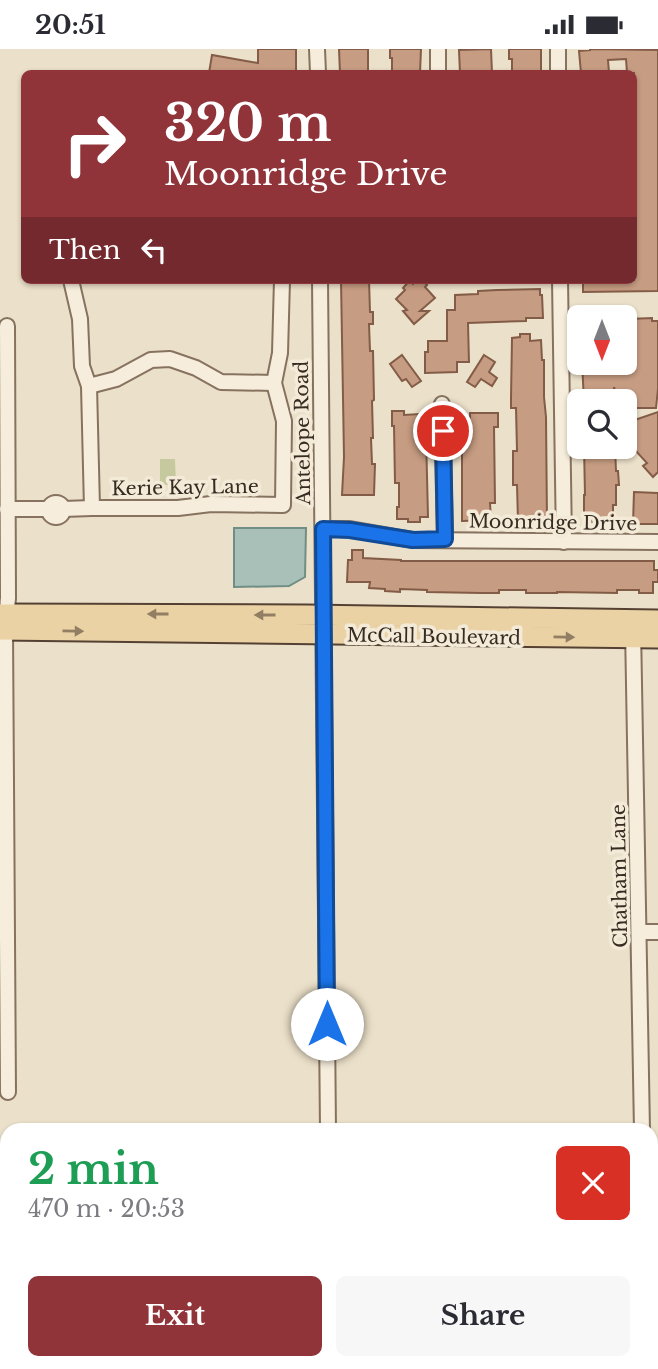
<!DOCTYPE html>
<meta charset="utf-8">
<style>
:root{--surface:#fff;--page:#f7f7f7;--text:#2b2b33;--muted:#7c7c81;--accent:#903439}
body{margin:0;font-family:"Libre Baskerville",serif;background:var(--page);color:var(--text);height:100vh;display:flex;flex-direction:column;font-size:26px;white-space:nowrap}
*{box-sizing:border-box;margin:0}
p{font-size:23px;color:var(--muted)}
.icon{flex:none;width:38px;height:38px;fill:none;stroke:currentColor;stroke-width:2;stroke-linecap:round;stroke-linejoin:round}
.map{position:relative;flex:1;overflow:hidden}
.sheet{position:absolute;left:0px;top:1074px;width:658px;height:247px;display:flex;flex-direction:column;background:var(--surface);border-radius:21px 21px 0 0;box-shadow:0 2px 5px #0004}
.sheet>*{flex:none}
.banner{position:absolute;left:21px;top:21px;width:616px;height:214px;border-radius:10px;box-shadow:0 2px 5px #0004;background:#903439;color:#fff;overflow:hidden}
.needle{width:46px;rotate:180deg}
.tools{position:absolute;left:567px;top:256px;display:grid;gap:14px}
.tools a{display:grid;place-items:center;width:70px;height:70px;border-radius:10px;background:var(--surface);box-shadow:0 2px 5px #0004;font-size:35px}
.pin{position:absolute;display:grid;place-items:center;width:60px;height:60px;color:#fff;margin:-30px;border:4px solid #fff;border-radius:50%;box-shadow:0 2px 7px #0007}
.me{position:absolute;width:77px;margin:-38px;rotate:0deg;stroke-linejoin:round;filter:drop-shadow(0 0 5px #0008)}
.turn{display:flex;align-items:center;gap:24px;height:147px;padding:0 28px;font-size:32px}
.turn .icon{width:91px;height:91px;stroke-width:2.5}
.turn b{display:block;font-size:49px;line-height:60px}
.then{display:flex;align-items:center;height:66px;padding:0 28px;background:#0003;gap:14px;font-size:26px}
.round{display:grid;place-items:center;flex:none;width:74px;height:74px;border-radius:10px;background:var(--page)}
.headline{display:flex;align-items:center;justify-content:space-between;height:119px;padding:0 28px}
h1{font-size:42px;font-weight:700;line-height:52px;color:#1e9e55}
.cta{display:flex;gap:14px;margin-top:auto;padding:14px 28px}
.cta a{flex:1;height:80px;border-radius:10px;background:var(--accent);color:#fff;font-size:28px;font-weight:700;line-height:80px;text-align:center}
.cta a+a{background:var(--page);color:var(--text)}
.status{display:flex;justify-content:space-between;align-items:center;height:49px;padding:0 35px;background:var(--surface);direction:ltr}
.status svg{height:19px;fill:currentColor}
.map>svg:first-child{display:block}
.green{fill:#c6c99e}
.water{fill:#a9c0b8;stroke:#708e85;stroke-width:2}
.building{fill:#c69c82;stroke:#835c47;stroke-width:2}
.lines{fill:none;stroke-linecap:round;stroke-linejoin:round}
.minor-casing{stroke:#86725f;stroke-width:18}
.major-casing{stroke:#554133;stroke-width:23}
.minor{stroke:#f6eddc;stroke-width:14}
.major{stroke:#ead2a5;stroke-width:19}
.oneway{fill:#917e63}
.route-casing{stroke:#114b97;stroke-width:18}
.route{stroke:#1a73e8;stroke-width:12}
.labels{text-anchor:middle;stroke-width:7;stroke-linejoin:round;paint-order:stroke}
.street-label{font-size:19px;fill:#382b21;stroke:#f3ead8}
</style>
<div class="status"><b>20:51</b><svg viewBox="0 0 49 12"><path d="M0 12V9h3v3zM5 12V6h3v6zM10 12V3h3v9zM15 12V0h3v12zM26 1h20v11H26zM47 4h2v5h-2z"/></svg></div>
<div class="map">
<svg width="658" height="1320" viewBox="0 0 658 1320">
<rect width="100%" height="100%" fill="#ebe0c9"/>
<polygon class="green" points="160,410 175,410 176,436 160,436"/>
<polygon class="water" points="234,479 306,479 305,528 289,537 234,538"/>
<g class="building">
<polygon points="258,0 296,0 296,24 209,24 212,6 258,14"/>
<polygon points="339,0 368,0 368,24 340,24"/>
<polygon points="390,0 421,0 420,24 392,24 392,9 390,9"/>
<polygon points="491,0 492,24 460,24 459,1"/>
<polygon points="509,0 541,0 541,24 512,24 512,10 509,10"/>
<polygon points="590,0 658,1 658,242 583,243 583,233 591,233 591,231 634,231 634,24 627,24 626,10 608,11 609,24 581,24 579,2 590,1"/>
<polygon points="341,231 369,231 370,263 373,263 373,275 369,275 370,302 373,302 374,351 372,352 373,389 371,389 372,415 375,415 374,446 342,446 344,408"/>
<polygon points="410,231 413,235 417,231 422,231 427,236 425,238 435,249 420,262 429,262 414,275 403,262 407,261 396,250 405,241 403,239"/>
<polygon points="540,240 540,246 542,246 543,269 526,269 526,272 468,274 469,313 457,313 457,323 425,324 425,303 428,303 428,292 447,292 447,261 455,261 455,246 478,245 478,242 497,241"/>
<polygon points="652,269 652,272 658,272 658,340 656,359 628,359 628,352 618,352 614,338 614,352 584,352 582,313 629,313 629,306 632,306 632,283 629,283 629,270"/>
<polygon points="520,285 530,285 530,292 541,291 542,311 544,311 544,348 546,368 547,472 518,472 517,436 513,436 513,402 517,402 516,359 511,359 511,349 512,289 520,288"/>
<polygon points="402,306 421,332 412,338 406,330 402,332 390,315"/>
<polygon points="484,306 495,313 489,323 497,329 492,337 481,330 475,338 467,333"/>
<polygon points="392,362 404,362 404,366 420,365 420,386 426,386 428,468 420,468 420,473 408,473 408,470 397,470 397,458 399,458 399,434 395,434 394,377 392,377"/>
<polygon points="658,363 658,423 653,428 643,417 647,414 634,400 626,374"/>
<polygon points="470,364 498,364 498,378 494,378 495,454 490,454 491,471 462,472 462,388 470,387"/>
<polygon points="584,397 615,397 616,422 618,422 619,436 616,436 616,456 613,456 613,473 591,473 591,470 584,470 584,446 585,446"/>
<polygon points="634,443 658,444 658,475 633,475"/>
<polygon points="352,501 363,501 363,509 401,511 401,512 654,512 654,521 658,521 658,533 653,533 653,544 639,544 639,541 617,541 617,544 557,543 557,544 526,544 526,541 499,541 499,544 481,544 427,543 427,541 400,540 400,543 385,542 385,540 369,539 370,533 347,533 348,511 352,511"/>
</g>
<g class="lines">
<g class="minor-casing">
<g id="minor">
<polyline points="317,0 318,24"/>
<polyline points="438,0 438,24"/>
<polyline points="558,0 558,24"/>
<polyline points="71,231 80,270 82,317 89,337 92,459 178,459 211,455 283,456 284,372 274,334 280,304 282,231"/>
<polyline points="320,231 328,1082"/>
<polyline points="560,231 564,493"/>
<polyline points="7,277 8,549 5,581 8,1043"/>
<polyline points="89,337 116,330 151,311 170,310 196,319 221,333 274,334"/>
<polyline points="442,355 445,490"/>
<circle cx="56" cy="461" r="7"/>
<polyline points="7,460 49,460"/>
<polyline points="63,460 92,459"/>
<polyline points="323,480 350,480 413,491 658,493"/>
<polyline points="633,579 642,1082"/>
<polyline points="639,883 658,883"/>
<polyline points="651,1179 658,1179"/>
<polyline points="0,1198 7,1197"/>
<polyline points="331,1314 331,1320"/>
</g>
</g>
<g class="major-casing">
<g id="major">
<polyline points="0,565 307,566 658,571"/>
<polyline points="0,581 658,589"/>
</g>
</g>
<use href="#minor" class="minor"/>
<use href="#major" class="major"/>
</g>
<defs><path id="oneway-solid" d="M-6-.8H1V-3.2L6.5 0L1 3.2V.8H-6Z" transform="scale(1.75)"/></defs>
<g class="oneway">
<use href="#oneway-solid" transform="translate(158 565) rotate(-180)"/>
<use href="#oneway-solid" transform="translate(265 566) rotate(-180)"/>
<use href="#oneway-solid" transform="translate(73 582) rotate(1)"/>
<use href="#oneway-solid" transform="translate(564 588) rotate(1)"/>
</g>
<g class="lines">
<g class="route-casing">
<polyline id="route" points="327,975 323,480 350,481 413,491 445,490 443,382"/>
</g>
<use href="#route" class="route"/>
</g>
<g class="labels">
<g class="street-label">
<text transform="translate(302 384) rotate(-91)" y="7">Antelope Road</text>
<text transform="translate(185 438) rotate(-1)" y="7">Kerie Kay Lane</text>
<text transform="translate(553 473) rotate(1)" y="7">Moonridge Drive</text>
<text transform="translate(434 587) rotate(1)" y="7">McCall Boulevard</text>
<text transform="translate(619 827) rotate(-91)" y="7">Chatham Lane</text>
</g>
</g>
</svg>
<div class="tools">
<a><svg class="needle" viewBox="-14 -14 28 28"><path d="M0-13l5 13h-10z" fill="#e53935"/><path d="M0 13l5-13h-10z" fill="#7c7c81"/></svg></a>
<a><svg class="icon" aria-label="search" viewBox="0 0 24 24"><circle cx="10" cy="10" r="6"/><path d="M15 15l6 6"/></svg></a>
</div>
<div class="pin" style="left:443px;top:382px;background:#d93025"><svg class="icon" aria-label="arrive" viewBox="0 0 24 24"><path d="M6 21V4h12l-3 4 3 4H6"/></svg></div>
<svg class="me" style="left:327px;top:975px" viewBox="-20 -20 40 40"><circle r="19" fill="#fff"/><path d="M0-13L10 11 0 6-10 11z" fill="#1a73e8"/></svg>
<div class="banner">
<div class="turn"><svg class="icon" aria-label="right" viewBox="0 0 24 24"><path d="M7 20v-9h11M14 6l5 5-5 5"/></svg><div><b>320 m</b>Moonridge Drive</div></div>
<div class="then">Then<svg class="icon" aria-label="left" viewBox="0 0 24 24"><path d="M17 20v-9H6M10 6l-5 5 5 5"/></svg></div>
</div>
<section class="sheet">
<div class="headline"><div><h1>2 min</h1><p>470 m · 20:53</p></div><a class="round" style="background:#d93025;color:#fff"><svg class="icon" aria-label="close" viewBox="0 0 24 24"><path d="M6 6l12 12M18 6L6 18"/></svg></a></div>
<div class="cta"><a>Exit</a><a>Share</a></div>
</section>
</div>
